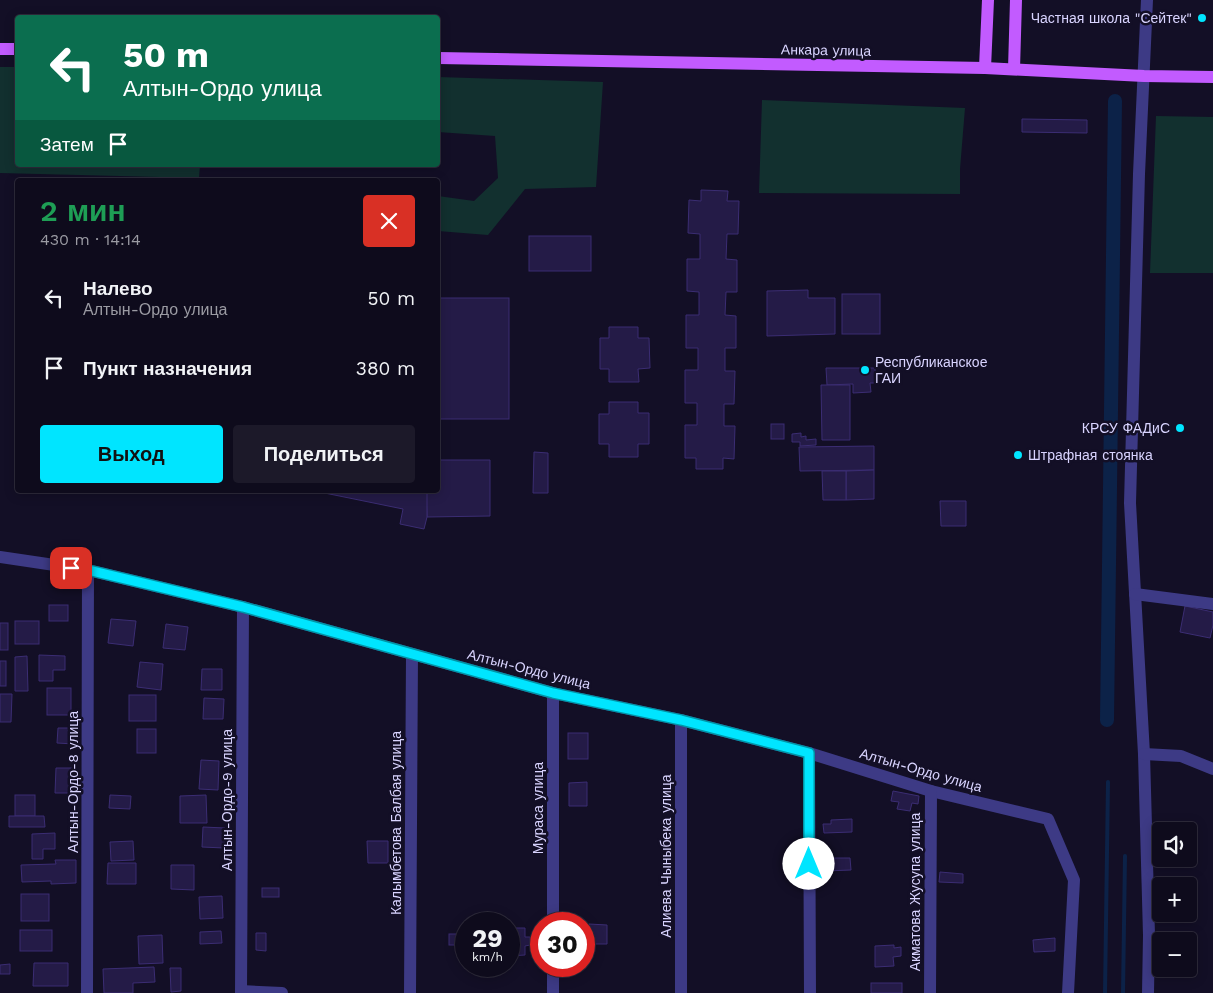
<!DOCTYPE html>
<html lang="ru">
<meta charset="utf-8">
<style>
:root{--surface:#0e0b1c;--page:#1c1929;--text:#f1f3f6;--muted:#9b9ba3;--line:#2e2b3b;--accent:#00e5ff}
body{margin:0;font-family:"Work Sans",sans-serif;background:var(--page);color:var(--text);height:100vh;display:flex;flex-direction:column;font-size:19px;white-space:nowrap}
*{box-sizing:border-box;margin:0}
p{font-size:16px;color:var(--muted)}
.icon{flex:none;width:28px;height:28px;fill:none;stroke:currentColor;stroke-width:2;stroke-linecap:round;stroke-linejoin:round}
.map{position:relative;flex:1;overflow:hidden}
.panel{position:absolute;left:15px;top:178px;width:425px;height:315px;display:flex;flex-direction:column;background:var(--surface);border-radius:5px;box-shadow:0 2px 12px #0003,0 0 0 1px var(--line)}
.panel>*{flex:none}
.top-card{position:absolute;left:15px;top:15px;width:425px;height:152px;border-radius:5px;box-shadow:0 2px 12px #0003,0 0 0 1px var(--line);background:#0b6e4f;color:#fff;overflow:hidden}
.fabs{position:absolute;left:1152px;top:822px;display:grid;gap:10px}
.fabs a{display:grid;place-items:center;width:45px;height:45px;border-radius:5px;background:var(--surface);box-shadow:0 2px 12px #0003,0 0 0 1px var(--line);font-size:25px}
.speed{position:absolute;left:455px;top:912px;display:flex;gap:10px;font-size:25px;font-weight:700;text-align:center}
.speed>*{display:grid;place-content:center;width:65px;height:65px;border-radius:50%;background:var(--surface);box-shadow:0 2px 12px #0003,0 0 0 1px var(--line);line-height:1}
.speed small{font-size:12px;font-weight:400}
.speed .limit{border:8px solid #d22;background:#fff;color:#111}
.pin{position:absolute;display:grid;place-items:center;width:42px;height:42px;color:#fff;margin:-21px;border-radius:10px;box-shadow:0 2px 8px #0006}
.me{position:absolute;width:55px;margin:-28px;rotate:0deg;stroke-linejoin:round;filter:drop-shadow(0 0 4px #0008)}
.turn{display:flex;align-items:center;gap:18px;height:105px;padding:0 25px;font-size:22px}
.turn .icon{width:65px;height:65px;stroke-width:2.5}
.turn b{display:block;font-size:35px;line-height:42px}
.then{display:flex;align-items:center;height:48px;padding:0 25px;background:#0003;gap:10px;font-size:19px}
.round{display:grid;place-items:center;flex:none;width:52px;height:52px;border-radius:5px;background:var(--page)}
.head{display:flex;align-items:center;justify-content:space-between;height:85px;padding:0 25px}
h1{font-size:30px;font-weight:600;line-height:38px;color:#1e9e55}
.primary-button{display:flex;gap:10px;margin-top:auto;padding:10px 25px}
.primary-button a{flex:1;height:58px;border-radius:5px;background:var(--accent);color:#111;font-size:20px;font-weight:600;line-height:58px;text-align:center}
.primary-button a+a{background:var(--page);color:var(--text)}
ul{padding:0;list-style:none}
li{display:flex;align-items:center;gap:15px;height:70px;padding:0 25px}
li div{flex:1}
li b{display:block;font-size:19px}
li em{font-style:normal}
.map>svg:first-child{display:block}
.green{fill:#12302f}
.lines{fill:none;stroke-linecap:round;stroke-linejoin:round}
.stream{stroke:#0c2248;stroke-width:4}
.canal{stroke:#0c2248;stroke-width:14}
.building{fill:#241b47;stroke:#3b2d73}
.minor{stroke:#3d3a85;stroke-width:12}
.major{stroke:#c25bff;stroke-width:12}
.route-casing{stroke:#0095a6;stroke-width:12}
.route{stroke:#00e5ff;stroke-width:9}
.poi-dot{fill:#00e5ff;stroke:#130f26;stroke-width:2}
.labels{text-anchor:middle;stroke-width:5;stroke-linejoin:round;paint-order:stroke}
.poi-label{font-size:14px;fill:#d9d4ff;stroke:#130f26;text-anchor:end}
.street-label{font-size:14px;fill:#d9d4ff;stroke:#130f26}
</style>
<div class="map">
<svg width="1213" height="993" viewBox="0 0 1213 993">
<rect width="100%" height="100%" fill="#130f26"/>
<g class="green">
<polygon points="0,67 17,67 18,165 200,165 199,178 0,173"/>
<polygon points="438,77 603,82 596,187 525,189 488,235 438,231 438,196 474,201 498,178 495,136 438,132"/>
<polygon points="762,100 965,108 960,169 960,194 759,193"/>
<polygon points="1156,116 1213,117 1213,273 1150,273"/>
</g>
<g class="lines">
<g class="stream">
<polyline points="1105,993 1108,782"/>
<polyline points="1123,993 1125,856"/>
</g>
<polyline class="canal" points="1107,720 1115,101"/>
</g>
<g class="building">
<polygon points="1022,119 1087,120 1087,133 1022,132"/>
<polygon points="701,190 728,191 727,201 739,201 738,234 727,234 726,259 737,260 737,292 726,292 725,315 736,316 736,348 725,348 725,371 735,371 734,404 724,404 724,426 735,426 734,459 723,458 723,469 696,469 696,458 685,458 685,425 697,425 697,403 685,403 685,370 698,370 698,348 686,348 686,315 699,315 699,292 687,291 687,259 700,259 700,234 688,233 689,200 701,201"/>
<rect x="529" y="236" width="62" height="35"/>
<polygon points="808,290 808,298 835,298 835,334 767,336 767,291"/>
<rect x="842" y="294" width="38" height="40"/>
<rect x="438" y="298" width="71" height="121"/>
<polygon points="609,327 638,327 638,338 649,338 650,368 638,369 639,382 609,382 609,369 600,369 600,338 609,338"/>
<polygon points="826,368 875,368 876,383 870,383 871,392 853,393 853,384 827,385"/>
<polygon points="821,385 850,385 850,440 822,440"/>
<polygon points="609,402 638,402 638,413 649,413 649,444 638,444 638,457 609,457 609,444 599,444 599,414 609,414"/>
<rect x="771" y="424" width="13" height="15"/>
<polygon points="801,433 801,437 806,436 806,440 816,439 816,445 800,446 800,442 792,442 792,434"/>
<polygon points="874,446 874,470 800,471 799,447"/>
<polygon points="534,452 548,453 548,493 533,493"/>
<polygon points="438,460 490,460 490,516 427,517 426,490 438,490"/>
<polygon points="874,470 874,499 846,500 846,471"/>
<polygon points="822,471 846,471 846,500 823,500"/>
<polygon points="310,490 414,490 427,493 427,517 424,529 400,524 403,509"/>
<polygon points="940,501 966,501 966,526 941,526"/>
<rect x="49" y="605" width="19" height="16"/>
<polygon points="1185,606 1213,612 1213,625 1210,638 1180,632"/>
<polygon points="111,619 136,621 133,646 108,643"/>
<rect x="15" y="621" width="24" height="23"/>
<rect x="0" y="623" width="8" height="27"/>
<polygon points="166,624 188,627 185,650 163,648"/>
<polygon points="39,655 65,656 65,670 53,670 53,681 39,681"/>
<polygon points="27,656 28,691 15,691 15,657"/>
<rect x="0" y="661" width="6" height="25"/>
<polygon points="140,662 163,664 161,690 137,687"/>
<polygon points="202,669 222,669 222,690 201,690"/>
<rect x="47" y="688" width="24" height="27"/>
<polygon points="0,694 12,694 11,722 0,722"/>
<rect x="129" y="695" width="27" height="26"/>
<polygon points="204,698 224,699 223,719 203,719"/>
<polygon points="58,728 74,728 74,744 57,743"/>
<rect x="137" y="729" width="19" height="24"/>
<rect x="568" y="733" width="20" height="26"/>
<polygon points="201,760 219,761 218,790 199,789"/>
<polygon points="56,768 75,768 75,793 55,793"/>
<polygon points="587,782 587,806 569,806 569,783"/>
<polygon points="893,791 919,796 918,804 912,803 910,811 897,809 899,802 891,801"/>
<rect x="15" y="795" width="20" height="21"/>
<polygon points="110,795 131,796 130,809 109,808"/>
<polygon points="206,795 207,823 180,823 180,796"/>
<polygon points="9,816 44,816 45,827 9,827"/>
<polygon points="852,819 852,832 824,833 823,824 831,824 831,820"/>
<polygon points="203,827 225,828 224,848 202,847"/>
<polygon points="55,833 55,849 43,849 43,859 32,859 32,834"/>
<polygon points="133,841 134,860 111,861 110,842"/>
<polygon points="367,841 388,841 388,863 368,863"/>
<polygon points="824,858 850,858 851,870 824,871"/>
<polygon points="55,860 76,860 76,883 51,884 51,881 22,882 21,865 56,864"/>
<polygon points="108,863 136,863 136,884 107,884"/>
<polygon points="171,865 194,865 194,890 171,889"/>
<polygon points="940,872 963,874 963,883 939,882"/>
<rect x="262" y="888" width="17" height="9"/>
<rect x="21" y="894" width="28" height="27"/>
<polygon points="222,896 223,918 200,919 199,897"/>
<polygon points="589,924 607,925 607,944 588,944"/>
<polygon points="509,928 525,928 525,937 530,937 530,945 525,946 525,955 509,956"/>
<rect x="20" y="930" width="32" height="21"/>
<polygon points="221,931 222,943 200,944 200,932"/>
<polygon points="256,933 266,933 266,951 256,950"/>
<rect x="449" y="934" width="17" height="11"/>
<polygon points="162,935 163,963 139,964 138,936"/>
<polygon points="1055,938 1055,951 1034,952 1033,940"/>
<polygon points="894,945 894,948 901,947 901,956 893,957 894,966 875,967 875,946"/>
<polygon points="34,963 68,963 68,986 33,986"/>
<polygon points="10,964 10,974 0,974 0,965"/>
<polygon points="154,967 155,982 133,983 133,993 104,993 103,969"/>
<polygon points="170,968 181,968 181,991 171,992"/>
<rect x="871" y="983" width="31" height="10"/>
</g>
<g class="lines">
<g class="minor">
<polyline points="1147,0 1139,174 1130,503 1144,754 1149,935 1148,993"/>
<polyline points="0,557 88,570 243,607 553,693 681,720 809,753 931,791 1048,819 1074,880 1068,993"/>
<polyline points="1135,594 1213,604"/>
<polyline points="553,693 553,924"/>
<polyline points="809,753 810,993"/>
<polyline points="1144,754 1181,756 1213,769"/>
<polyline points="553,966 553,993"/>
<polyline points="241,991 282,993"/>
<polyline points="87,993 88,570"/>
<polyline points="241,993 243,607"/>
<polyline points="410,993 412,654"/>
<polyline points="681,993 681,720"/>
<polyline points="930,993 931,791"/>
</g>
<g class="major">
<polyline points="0,49 18,49"/>
<polyline points="438,58 985,68 1144,76 1213,77"/>
<polyline points="985,68 988,0"/>
<polyline points="1014,69 1016,0"/>
</g>
</g>
<g class="lines">
<g class="route-casing">
<polyline id="route" points="71,568 88,570 243,607 553,693 681,720 809,753 809,864"/>
</g>
<use href="#route" class="route"/>
</g>
<g class="poi-dot">
<circle cx="1202" cy="18" r="5"/>
<circle cx="865" cy="370" r="5"/>
<circle cx="1180" cy="428" r="5"/>
<circle cx="1018" cy="455" r="5"/>
</g>
<g class="labels">
<g class="poi-label">
<text x="1192" y="23">Частная школа "Сейтек"</text>
<text x="875" y="367" text-anchor="start">Республиканское<tspan x="875" dy="16">ГАИ</tspan></text>
<text x="1170" y="433">КРСУ ФАДиС</text>
<text x="1028" y="460" text-anchor="start">Штрафная стоянка</text>
</g>
<g class="street-label">
<text transform="translate(826 50) rotate(1)" y="5">Анкара улица</text>
<text transform="translate(529 669) rotate(14)" y="5">Алтын-Ордо улица</text>
<text transform="translate(921 770) rotate(16)" y="5">Алтын-Ордо улица</text>
<text transform="translate(73 782) rotate(-90)" y="5">Алтын-Ордо-8 улица</text>
<text transform="translate(227 800) rotate(-90)" y="5">Алтын-Ордо-9 улица</text>
<text transform="translate(538 808) rotate(-90)" y="5">Мураса улица</text>
<text transform="translate(396 823) rotate(-90)" y="5">Калымбетова Балбая улица</text>
<text transform="translate(666 856) rotate(-90)" y="5">Алиева Чыныбека улица</text>
<text transform="translate(915 892) rotate(-90)" y="5">Акматова Жусупа улица</text>
</g>
</g>
</svg>
<div class="fabs">
<a><svg class="icon" aria-label="sound" viewBox="0 0 24 24"><path d="M4 9h4l5-4v14l-5-4H4zM17 9q2 3 0 6"/></svg></a>
<a>+</a>
<a>−</a>
</div>
<div class="speed"><div>29<small>km/h</small></div><div class="limit">30</div></div>
<div class="pin" style="left:71px;top:568px;background:#d93025"><svg class="icon" aria-label="arrive" viewBox="0 0 24 24"><path d="M6 21V4h12l-3 4 3 4H6"/></svg></div>
<svg class="me" style="left:809px;top:864px" viewBox="-20 -20 40 40"><circle r="19" fill="#fff"/><path d="M0-13L10 11 0 6-10 11z" fill="#00e5ff"/></svg>
<div class="top-card">
<div class="turn"><svg class="icon" aria-label="left" viewBox="0 0 24 24"><path d="M17 20v-9H6M10 6l-5 5 5 5"/></svg><div><b>50 m</b>Алтын-Ордо улица</div></div>
<div class="then">Затем<svg class="icon" aria-label="arrive" viewBox="0 0 24 24"><path d="M6 21V4h12l-3 4 3 4H6"/></svg></div>
</div>
<section class="panel">
<div class="head"><div><h1>2 мин</h1><p>430 m · 14:14</p></div><a class="round" style="background:#d93025;color:#fff"><svg class="icon" aria-label="close" viewBox="0 0 24 24"><path d="M6 6l12 12M18 6L6 18"/></svg></a></div>
<ul>
<li><svg class="icon" aria-label="left" viewBox="0 0 24 24"><path d="M17 20v-9H6M10 6l-5 5 5 5"/></svg><div><b>Налево</b><p>Алтын-Ордо улица</p></div><em>50 m</em></li>
<li><svg class="icon" aria-label="arrive" viewBox="0 0 24 24"><path d="M6 21V4h12l-3 4 3 4H6"/></svg><div><b>Пункт назначения</b></div><em>380 m</em></li>
</ul>
<div class="primary-button"><a>Выход</a><a>Поделиться</a></div>
</section>
</div>
